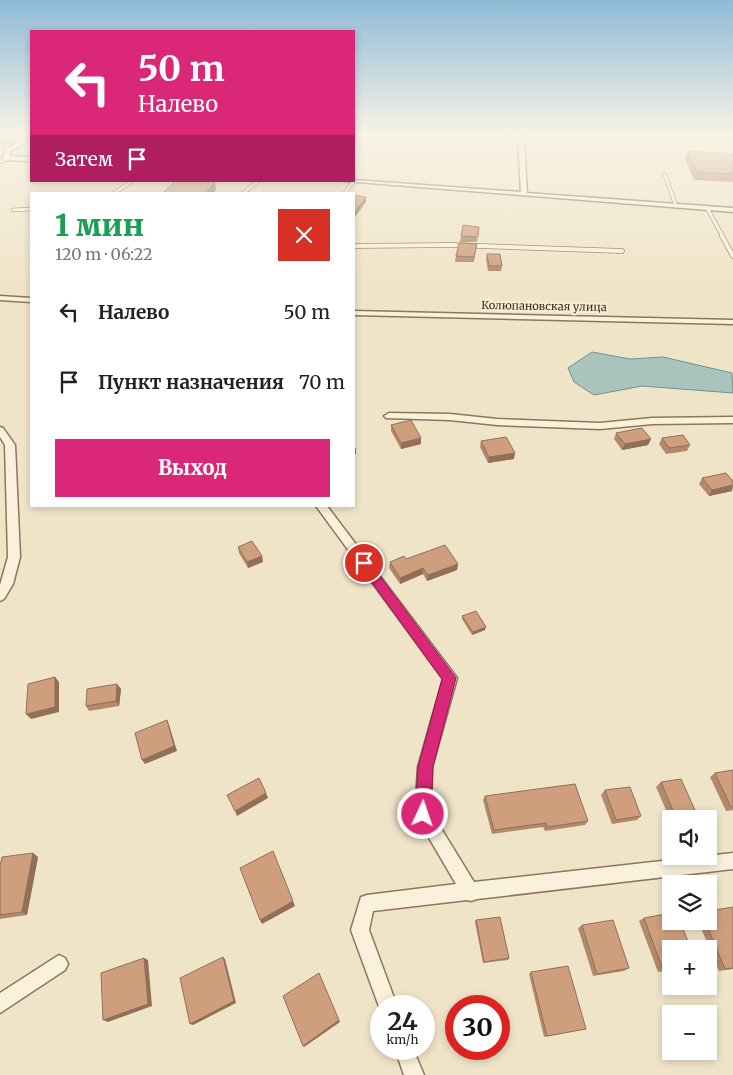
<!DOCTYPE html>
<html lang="ru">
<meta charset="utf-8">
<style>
:root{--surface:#fff;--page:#f6f6f6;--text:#222;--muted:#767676;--accent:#db2777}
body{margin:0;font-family:Merriweather,serif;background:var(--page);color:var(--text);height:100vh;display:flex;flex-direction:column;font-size:19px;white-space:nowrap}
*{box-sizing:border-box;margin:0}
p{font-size:16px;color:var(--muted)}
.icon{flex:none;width:28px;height:28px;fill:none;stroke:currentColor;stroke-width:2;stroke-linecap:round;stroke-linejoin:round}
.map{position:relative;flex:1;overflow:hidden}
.details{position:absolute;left:30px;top:192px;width:325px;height:315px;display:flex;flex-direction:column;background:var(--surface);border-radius:0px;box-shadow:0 2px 8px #0003}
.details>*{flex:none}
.top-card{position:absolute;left:30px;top:30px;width:325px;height:152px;border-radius:0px;box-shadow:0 2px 8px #0003;background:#db2777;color:#fff;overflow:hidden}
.tools{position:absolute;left:662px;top:810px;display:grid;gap:10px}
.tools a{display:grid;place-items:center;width:55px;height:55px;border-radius:0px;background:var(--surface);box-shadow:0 2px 8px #0003;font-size:25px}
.speed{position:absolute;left:370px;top:995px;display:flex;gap:10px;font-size:25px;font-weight:700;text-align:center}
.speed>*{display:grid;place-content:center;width:65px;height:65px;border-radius:50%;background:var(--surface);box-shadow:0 2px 8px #0003;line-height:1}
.speed small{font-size:12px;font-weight:400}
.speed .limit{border:8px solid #d22;background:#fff;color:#111}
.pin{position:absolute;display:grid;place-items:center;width:42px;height:42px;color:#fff;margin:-21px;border:2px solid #fff;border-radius:50%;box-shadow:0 1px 5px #0007}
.me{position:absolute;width:55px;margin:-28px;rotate:3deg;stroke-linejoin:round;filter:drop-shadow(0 0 4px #0008)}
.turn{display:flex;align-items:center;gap:18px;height:105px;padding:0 25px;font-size:22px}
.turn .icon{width:65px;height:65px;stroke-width:2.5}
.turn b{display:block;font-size:35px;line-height:42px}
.then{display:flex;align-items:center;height:48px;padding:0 25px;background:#0003;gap:10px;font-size:19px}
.round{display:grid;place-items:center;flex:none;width:52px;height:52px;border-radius:0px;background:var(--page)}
.overview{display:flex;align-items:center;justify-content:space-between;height:85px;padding:0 25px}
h1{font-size:30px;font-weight:800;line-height:38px;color:#1e9e55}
.primary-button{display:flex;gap:10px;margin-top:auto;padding:10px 25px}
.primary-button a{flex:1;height:58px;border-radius:0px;background:var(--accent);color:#fff;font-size:20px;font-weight:800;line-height:58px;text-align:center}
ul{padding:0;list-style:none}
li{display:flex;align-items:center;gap:15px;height:70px;padding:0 25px}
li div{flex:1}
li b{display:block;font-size:19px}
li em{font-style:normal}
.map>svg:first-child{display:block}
.water{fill:#a9c4bc;stroke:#6f938a}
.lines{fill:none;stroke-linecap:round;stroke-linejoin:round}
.service-far1-casing{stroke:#8d765c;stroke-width:4.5}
.service-casing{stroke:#8d765c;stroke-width:5.5}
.minor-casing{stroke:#8d765c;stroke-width:3}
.tertiary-casing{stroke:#8d765c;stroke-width:2}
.service-far1{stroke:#faf1dc;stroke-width:3}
.service{stroke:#faf1dc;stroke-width:4}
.minor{fill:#faf1dc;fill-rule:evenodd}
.tertiary{fill:#faf1dc;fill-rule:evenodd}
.wall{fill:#b2896c}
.shaded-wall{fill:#916f58}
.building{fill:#cf9f7d;stroke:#916f58}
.route{fill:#db2777;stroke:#8e194d}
.labels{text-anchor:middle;stroke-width:4.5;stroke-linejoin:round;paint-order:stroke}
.far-street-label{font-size:11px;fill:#3d2e20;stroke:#f7eed8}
</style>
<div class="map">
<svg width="733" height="1075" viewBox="0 0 733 1075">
<rect width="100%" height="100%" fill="#f0e4c8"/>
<polygon class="water" points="592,352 630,359 663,357 732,373 733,393 642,386 594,395 574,382 568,368"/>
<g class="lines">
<g class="service-far1-casing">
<g id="service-far1">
<polyline points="0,148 10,149"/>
<polyline points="665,175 676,206"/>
<polyline points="113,194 132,181"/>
<polyline points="242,194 258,181"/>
<polyline points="344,194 353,182"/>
<polyline points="707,208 723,237"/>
<polyline points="13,210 31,209"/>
</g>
</g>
<g class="service-casing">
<g id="service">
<polyline points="722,236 733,256"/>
<polyline points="354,246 451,245 622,251"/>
</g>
</g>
<g class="minor-casing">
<g id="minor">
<polygon points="509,133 515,133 524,139 527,193 733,208 733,212 344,181 354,181 354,180 521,192 518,140"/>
<polygon points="31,136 31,140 12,150 9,156 31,157 31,161 5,160 3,156 8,148"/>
<polygon points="0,296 31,298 31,302 0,300"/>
<polygon points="354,311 733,320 733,324 354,315"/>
<polygon points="389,413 450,414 497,419 600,423 652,418 733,417 733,423 652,424 600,429 497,425 450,420 386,418 384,416"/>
<polygon points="0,427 3,428 15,445 20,557 13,584 4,599 0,601 0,585 8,557 5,445 0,437"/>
<polygon points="316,506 327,506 457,678 432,767 431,812 474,882 733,853 733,869 477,899 471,901 467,900 373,911 369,930 397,1006 381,1006 381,1012 351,930 361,897 367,895 456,884 415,814 418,767 443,679"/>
<polygon points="59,955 65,958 68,964 65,970 0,1013 0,993"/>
<polygon points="395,1049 413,1049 424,1075 404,1075"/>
</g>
</g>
<g class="tertiary-casing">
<polygon id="tertiary" points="7,157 9,160 0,163 0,159"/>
</g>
<use href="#service-far1" class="service-far1"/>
<use href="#service" class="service"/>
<use href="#minor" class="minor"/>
<use href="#tertiary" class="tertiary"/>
</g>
<g class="wall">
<polygon points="0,133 31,133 31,135 21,134 10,145 0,144"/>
<polygon points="687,151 733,154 733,182 694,180 685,159"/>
<polygon points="479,227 477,242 460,242 461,236"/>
<polygon points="477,244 474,262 455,262 456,256"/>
<polygon points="487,254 502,266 501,271 488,271 486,259"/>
<polygon points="391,425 421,444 401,449 391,431"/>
<polygon points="616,433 651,439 648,445 622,450 614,439"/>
<polygon points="662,438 690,445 687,451 666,454 659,444"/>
<polygon points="481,441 514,459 488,463 480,447"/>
<polygon points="702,478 732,491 709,496 699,484"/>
<polygon points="238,547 262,556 263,562 248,568 239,553"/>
<polygon points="406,559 458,564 457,570 427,581 423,574 400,584 389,568 390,562"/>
<polygon points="462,616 485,630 472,635 462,619"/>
<polygon points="117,684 121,689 119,706 89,711 86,706"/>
<polygon points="733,770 733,810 726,811 710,777 715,773"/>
<polygon points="661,782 695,810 690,814 669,817 656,787"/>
<polygon points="605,790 641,816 637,820 612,824 601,795"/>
<polygon points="485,796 588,821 585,825 545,831 543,827 492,834 483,800"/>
<polygon points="33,853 38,857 27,915 0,919 0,866"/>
<polygon points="733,907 733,969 719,971 698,921 709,921"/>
<polygon points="644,918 671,949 671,970 658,972 639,921"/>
<polygon points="476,920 509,958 508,960 483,963 475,922"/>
<polygon points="582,925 629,968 624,971 593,976 578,928"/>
<polygon points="531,972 586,1029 544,1037 529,974"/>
</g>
<g class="shaded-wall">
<polygon points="16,133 21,133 21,134 10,145 8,140"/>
<polygon points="215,182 216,190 213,194 204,194"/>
<polygon points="366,197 366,202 354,218 354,213"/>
<polygon points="421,438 421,444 401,449 401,443"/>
<polygon points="651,439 648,445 622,450 625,444"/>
<polygon points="356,448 356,454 354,455 354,449"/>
<polygon points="515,453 514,459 488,463 489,457"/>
<polygon points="733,485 732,491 709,496 712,490"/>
<polygon points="262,556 263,562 248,568 247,562"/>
<polygon points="458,564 457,570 427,581 428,575"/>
<polygon points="423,568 423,574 400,584 400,578"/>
<polygon points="486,627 485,630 472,635 473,632"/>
<polygon points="55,677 59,682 59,712 31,719 26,714"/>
<polygon points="117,684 121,689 119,706 116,701"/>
<polygon points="167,720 169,725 177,751 145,764 142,760"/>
<polygon points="266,793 268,798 237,816 235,811"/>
<polygon points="33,853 38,857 27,915 22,912"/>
<polygon points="293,901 295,906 262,924 260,920"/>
<polygon points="223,957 225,959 236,1003 193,1025 190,1024"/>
<polygon points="144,958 148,960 152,1006 108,1022 103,1020"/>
<polygon points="339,1020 340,1022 304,1047 303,1046"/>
</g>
<g class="building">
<polygon points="0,133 16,133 8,140 0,140"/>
<polygon points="687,151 733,154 733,174 697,172"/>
<polygon points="175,181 203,181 215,182 204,194 162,194"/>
<polygon points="354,195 366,197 354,213"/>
<polygon points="463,225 479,227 478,237 461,236"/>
<polygon points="459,243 477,244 474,257 456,256"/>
<polygon points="487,254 500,254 502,266 489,266"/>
<polygon points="411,420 421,438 401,443 391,425"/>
<polygon points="642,428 651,439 625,444 616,433"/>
<polygon points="683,435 690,445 669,448 662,438"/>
<polygon points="506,437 515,453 489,457 481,441"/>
<polygon points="726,473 733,481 733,485 712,490 702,478"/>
<polygon points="252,541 262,556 247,562 238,547"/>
<polygon points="445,545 458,564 428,575 423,568 400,578 390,562 404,556 406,559"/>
<polygon points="476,611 486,627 473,632 462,616"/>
<polygon points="55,677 55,707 26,714 28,684"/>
<polygon points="117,684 116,701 86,706 87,689"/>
<polygon points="167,720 174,746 142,760 135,733"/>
<polygon points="733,770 733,807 731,807 715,773"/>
<polygon points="259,778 266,793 235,811 227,795"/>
<polygon points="681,779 695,810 674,813 661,782"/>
<polygon points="575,784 588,821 547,827 546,823 494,830 485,796"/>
<polygon points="630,787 641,816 616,820 605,790"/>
<polygon points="273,851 293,901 260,920 240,868"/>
<polygon points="33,853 22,912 0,915 0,866 2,857"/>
<polygon points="733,907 733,968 725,969 705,921 709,921 709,911"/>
<polygon points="671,913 671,921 680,921 691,949 671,949 671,969 663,970 644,918"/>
<polygon points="500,917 509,958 484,962 476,920"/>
<polygon points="613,920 629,968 597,974 582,925"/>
<polygon points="223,957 234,1001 190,1024 180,978"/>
<polygon points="144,958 148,1004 103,1020 101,973"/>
<polygon points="568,966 586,1029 547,1036 531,972"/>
<polygon points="319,973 339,1020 303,1046 283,996"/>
</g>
<linearGradient id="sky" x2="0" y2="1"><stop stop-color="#8fbad6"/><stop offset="0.47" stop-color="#f8f3e6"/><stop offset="1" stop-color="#f8f3e6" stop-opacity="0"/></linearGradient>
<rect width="733" height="284" fill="url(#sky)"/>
<polygon class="route" points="364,558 368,560 456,678 433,767 431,814 429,820 423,822 417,820 415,814 418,767 442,679 360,566 360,560"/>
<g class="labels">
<g class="far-street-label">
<text transform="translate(544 306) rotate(1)" y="4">Колюпановская улица</text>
</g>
</g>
</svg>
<div class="tools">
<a><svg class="icon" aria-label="sound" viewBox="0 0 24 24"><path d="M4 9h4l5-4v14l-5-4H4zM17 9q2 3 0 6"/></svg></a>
<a><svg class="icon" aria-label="layers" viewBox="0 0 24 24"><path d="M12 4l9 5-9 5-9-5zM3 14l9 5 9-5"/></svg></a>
<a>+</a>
<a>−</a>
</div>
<div class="speed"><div>24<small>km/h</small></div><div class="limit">30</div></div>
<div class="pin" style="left:364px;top:563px;background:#d93025"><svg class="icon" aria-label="arrive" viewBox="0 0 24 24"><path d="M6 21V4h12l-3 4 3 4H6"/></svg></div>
<svg class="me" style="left:423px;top:814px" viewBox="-20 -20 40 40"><circle r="17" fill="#db2777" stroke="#fff" stroke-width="3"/><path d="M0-11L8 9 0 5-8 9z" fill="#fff"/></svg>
<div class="top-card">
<div class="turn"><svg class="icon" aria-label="left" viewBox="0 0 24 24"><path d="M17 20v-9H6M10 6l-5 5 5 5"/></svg><div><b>50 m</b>Налево</div></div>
<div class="then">Затем<svg class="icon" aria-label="arrive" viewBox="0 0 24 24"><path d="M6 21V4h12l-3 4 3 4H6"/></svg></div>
</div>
<section class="details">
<div class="overview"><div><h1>1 мин</h1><p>120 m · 06:22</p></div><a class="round" style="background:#d93025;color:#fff"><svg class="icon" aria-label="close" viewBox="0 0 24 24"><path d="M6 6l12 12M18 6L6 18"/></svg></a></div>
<ul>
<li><svg class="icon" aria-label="left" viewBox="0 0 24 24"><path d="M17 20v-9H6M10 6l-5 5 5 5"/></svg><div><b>Налево</b></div><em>50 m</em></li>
<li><svg class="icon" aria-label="arrive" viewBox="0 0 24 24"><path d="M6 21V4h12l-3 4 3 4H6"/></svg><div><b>Пункт назначения</b></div><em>70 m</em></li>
</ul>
<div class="primary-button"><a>Выход</a></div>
</section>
</div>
